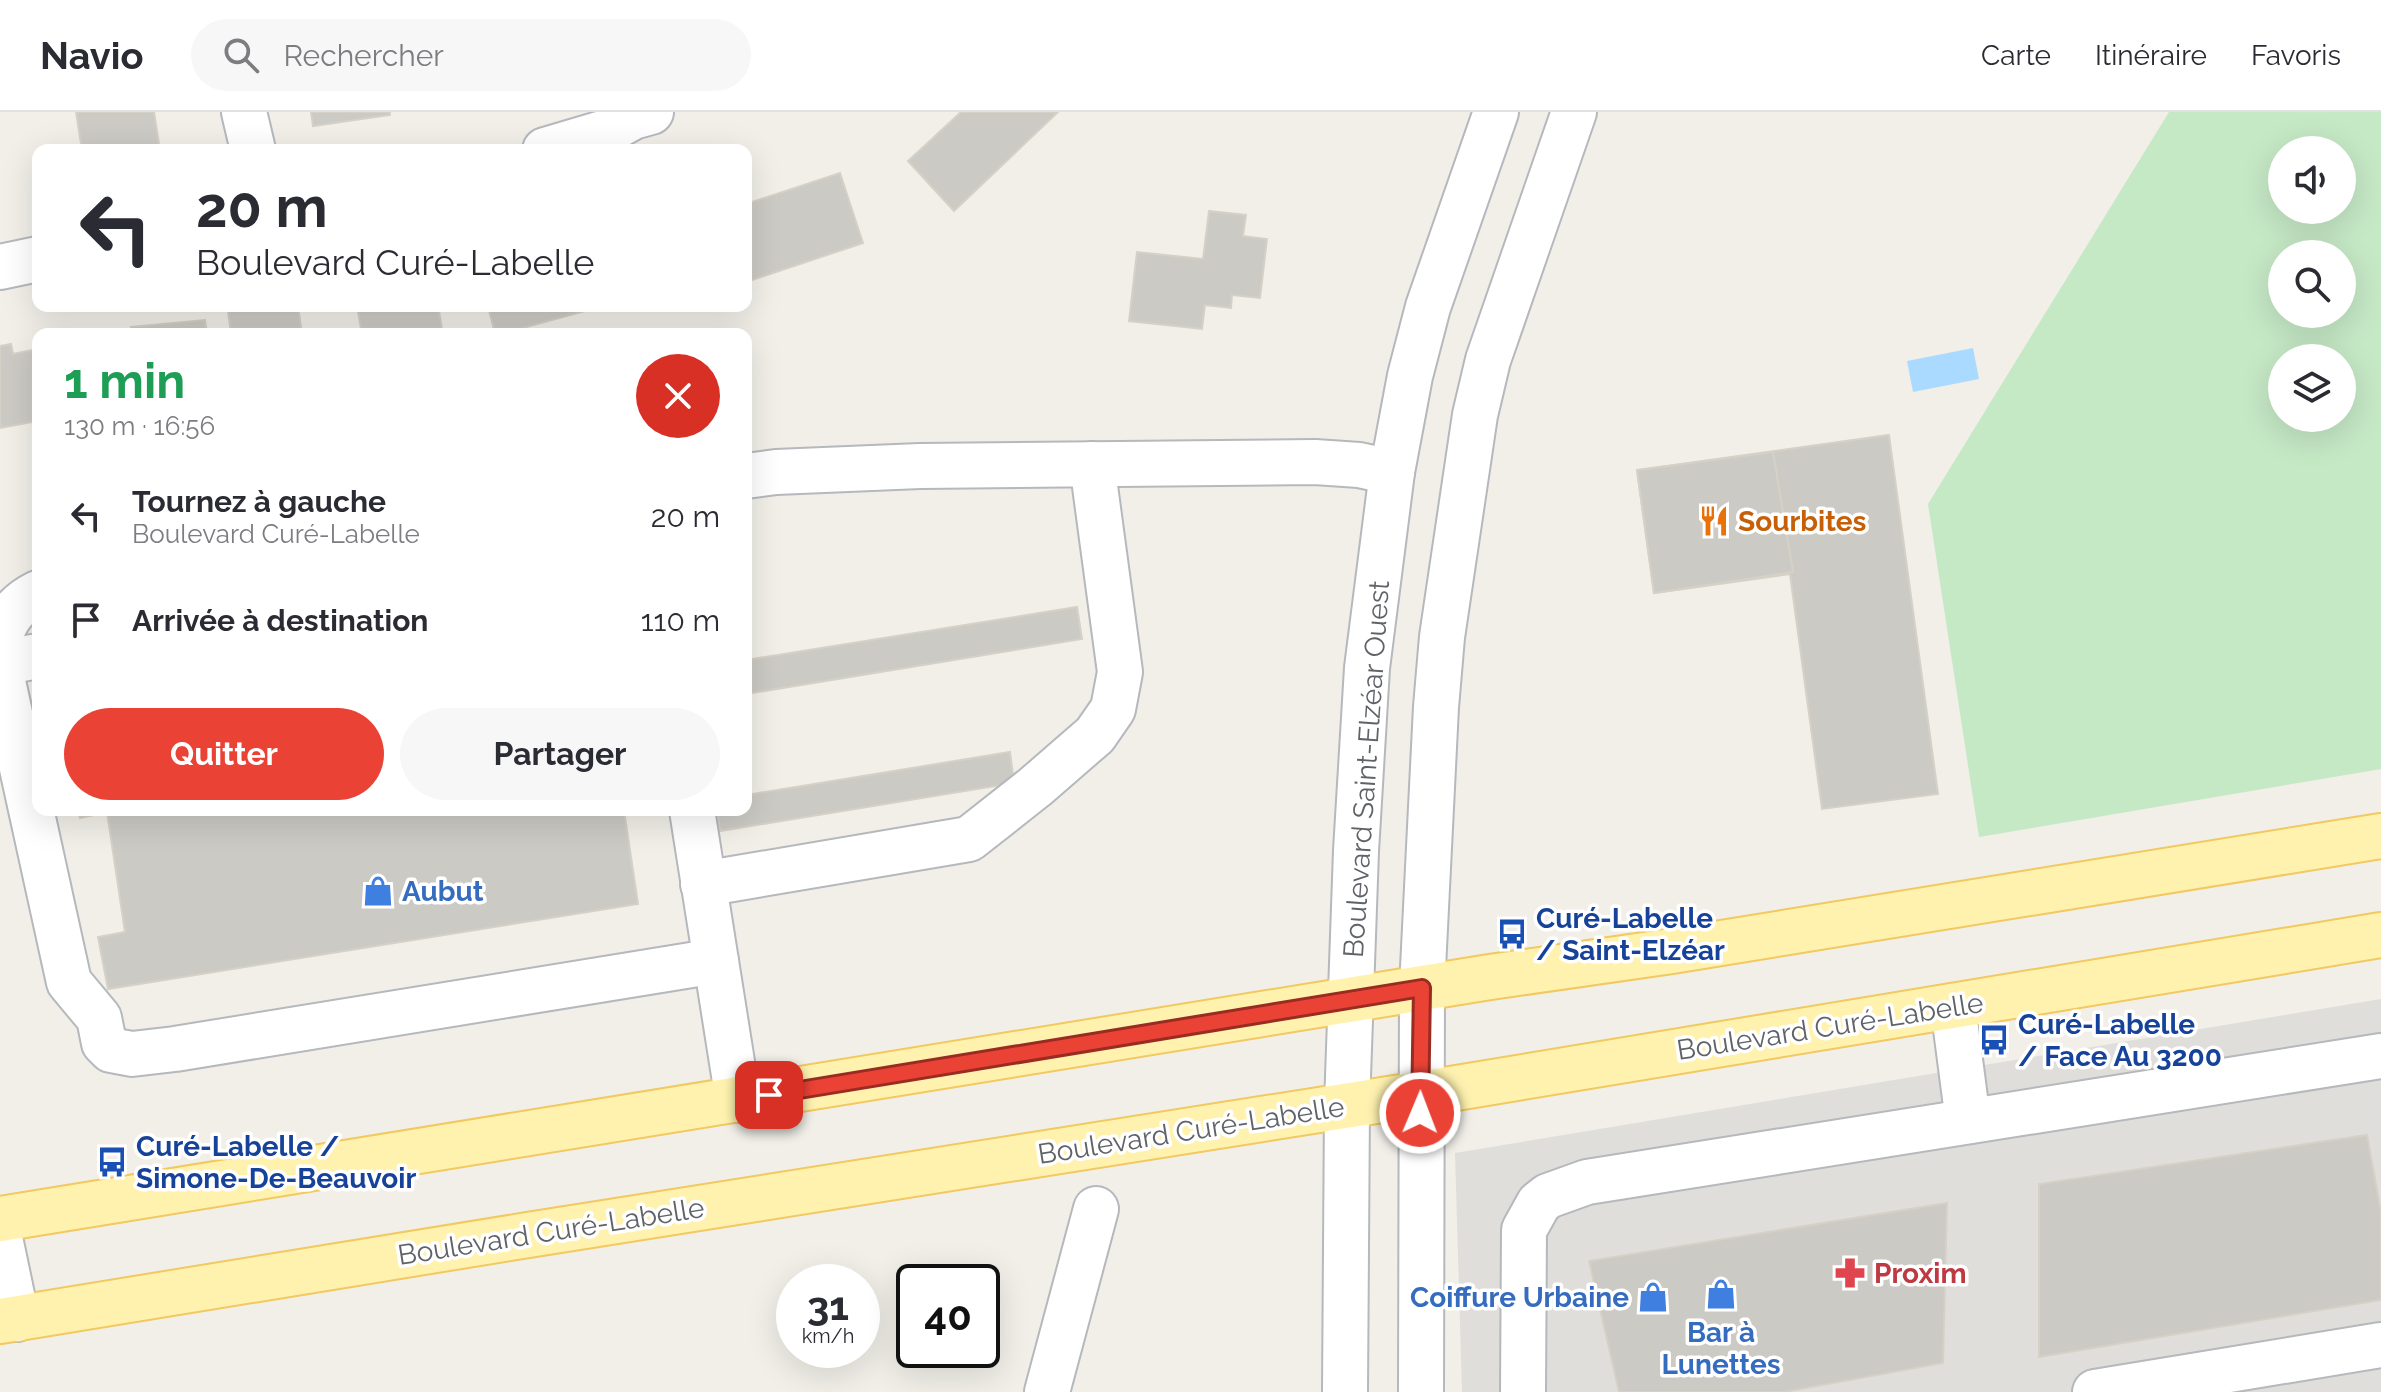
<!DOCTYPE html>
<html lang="fr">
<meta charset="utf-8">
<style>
:root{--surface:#fff;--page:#f7f7f7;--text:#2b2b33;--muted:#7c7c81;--line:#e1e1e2;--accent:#ea4335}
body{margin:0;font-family:Raleway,sans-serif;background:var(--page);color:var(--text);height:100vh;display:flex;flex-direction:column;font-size:30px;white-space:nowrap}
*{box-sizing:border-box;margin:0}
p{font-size:26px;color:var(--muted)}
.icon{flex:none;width:44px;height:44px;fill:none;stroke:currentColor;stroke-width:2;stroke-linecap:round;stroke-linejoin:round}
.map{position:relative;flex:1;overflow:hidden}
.sheet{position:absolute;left:32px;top:216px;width:720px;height:488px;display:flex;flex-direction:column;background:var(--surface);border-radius:16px;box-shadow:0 8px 32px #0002}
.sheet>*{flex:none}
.hud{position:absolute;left:32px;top:32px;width:720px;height:168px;border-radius:16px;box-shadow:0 8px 32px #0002;background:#fff;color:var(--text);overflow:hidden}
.fabs{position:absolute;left:2268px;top:24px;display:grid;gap:16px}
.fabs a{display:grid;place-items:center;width:88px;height:88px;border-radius:50%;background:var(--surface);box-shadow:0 8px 32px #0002;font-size:40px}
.speed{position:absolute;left:776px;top:1152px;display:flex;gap:16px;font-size:40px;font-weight:700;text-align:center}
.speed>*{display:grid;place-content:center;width:104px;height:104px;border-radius:50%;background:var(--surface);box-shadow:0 8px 32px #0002;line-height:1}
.speed small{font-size:20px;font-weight:400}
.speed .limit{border:4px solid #111;border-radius:12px;background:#fff;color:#111}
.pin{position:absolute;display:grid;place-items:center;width:68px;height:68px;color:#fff;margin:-34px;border-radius:16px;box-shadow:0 4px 12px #0006}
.me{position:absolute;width:88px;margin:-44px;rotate:1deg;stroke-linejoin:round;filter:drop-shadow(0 0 6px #0008)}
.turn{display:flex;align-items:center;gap:28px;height:168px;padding:0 32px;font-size:36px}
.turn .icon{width:104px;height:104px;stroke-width:2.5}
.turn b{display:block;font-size:56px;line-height:68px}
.round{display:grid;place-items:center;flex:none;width:84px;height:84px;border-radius:42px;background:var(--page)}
.head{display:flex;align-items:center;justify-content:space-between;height:136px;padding:0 32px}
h1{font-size:48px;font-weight:700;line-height:60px;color:#1e9e55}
.action{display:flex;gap:16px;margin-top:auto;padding:16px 32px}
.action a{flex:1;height:92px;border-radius:48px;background:var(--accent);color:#fff;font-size:32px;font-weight:700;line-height:92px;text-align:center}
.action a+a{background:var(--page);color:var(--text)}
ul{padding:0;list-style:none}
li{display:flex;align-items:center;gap:24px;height:104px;padding:0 32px}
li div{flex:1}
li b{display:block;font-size:30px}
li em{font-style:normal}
header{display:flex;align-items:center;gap:48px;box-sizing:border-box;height:112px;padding:0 40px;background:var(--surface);border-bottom:2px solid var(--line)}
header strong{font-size:38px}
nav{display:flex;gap:44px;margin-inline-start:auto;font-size:28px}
.search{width:560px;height:72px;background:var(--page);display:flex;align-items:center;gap:20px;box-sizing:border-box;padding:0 28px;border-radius:44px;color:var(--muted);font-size:30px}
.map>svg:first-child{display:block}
.industrial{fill:#e0deda}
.green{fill:#c5e8c5;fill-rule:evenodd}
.water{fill:#aadaff}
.building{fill:#cccac5;stroke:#d6d1c6;stroke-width:2}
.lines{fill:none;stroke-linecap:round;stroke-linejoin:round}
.minor-casing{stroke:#b5b8bc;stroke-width:48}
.major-casing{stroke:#f2c960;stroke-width:48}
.minor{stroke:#fff;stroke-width:44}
.major{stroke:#fff2af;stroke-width:44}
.route-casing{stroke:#982c22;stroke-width:20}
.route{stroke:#ea4335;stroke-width:14}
.labels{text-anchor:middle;stroke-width:7;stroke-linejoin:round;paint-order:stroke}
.food-label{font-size:28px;font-weight:bold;fill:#c56008;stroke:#fff;text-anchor:start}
.street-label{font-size:28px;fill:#5f6368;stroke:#fff}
.shop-label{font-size:28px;font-weight:bold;fill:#366cbe;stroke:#fff;text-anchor:start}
.transit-label{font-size:28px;font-weight:bold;fill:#164399;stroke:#fff;text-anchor:start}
.health-label{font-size:28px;font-weight:bold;fill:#be3a42;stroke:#fff;text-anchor:start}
</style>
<header>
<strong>Navio</strong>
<div class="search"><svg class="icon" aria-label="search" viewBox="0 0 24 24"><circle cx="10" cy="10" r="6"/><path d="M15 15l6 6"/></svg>Rechercher</div>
<nav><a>Carte</a><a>Itinéraire</a><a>Favoris</a></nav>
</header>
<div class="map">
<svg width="2381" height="1280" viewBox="0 0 2381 1280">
<rect width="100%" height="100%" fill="#f1efe8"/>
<polygon class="industrial" points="2381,887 2381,1280 1462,1280 1455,1041"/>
<path class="green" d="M2169,0H2381V657L1979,725L1928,392ZM2282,38H2342V98H2282ZM2282,142H2342V202H2282ZM2282,246H2342V306H2282Z"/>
<polygon class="water" points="1973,236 1979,267 1913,280 1907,249"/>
<g class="building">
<polygon points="76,0 154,0 160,38 82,38"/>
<polygon points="311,0 390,0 390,3 313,14"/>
<polygon points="961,0 1058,0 954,99 908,49"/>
<polygon points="840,61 863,131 746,170 746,92"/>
<polygon points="1209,99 1246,103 1243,124 1267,127 1260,186 1232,183 1231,196 1205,193 1202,217 1129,209 1137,140 1203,147"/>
<polygon points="263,194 298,194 302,222 231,222 228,199"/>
<polygon points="357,194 438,194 443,222 362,222"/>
<polygon points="488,194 603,194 501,222 495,222"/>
<polygon points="205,208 207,222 131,222 131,215"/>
<polygon points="11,232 13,242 38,237 38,309 0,316 0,234"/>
<polygon points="1889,323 1938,682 1822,697 1790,462 1654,481 1637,358"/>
<polygon points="1773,340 1793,460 1654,481 1637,358"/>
<polygon points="1077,495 1082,527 746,582 746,548"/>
<polygon points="1010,640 1014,671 720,719 717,698 746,698 746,683"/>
<polygon points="78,698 624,698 638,792 108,877 98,825 125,820 107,700 80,706"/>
<polygon points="2367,1023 2381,1100 2381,1188 2039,1245 2039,1072"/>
<polygon points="1947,1091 1943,1251 1784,1280 1619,1280 1589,1149"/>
</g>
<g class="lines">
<g class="minor-casing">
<g id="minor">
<polyline points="244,0 253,38"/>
<polyline points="545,38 606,20 633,5 651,0"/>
<polyline points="0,155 38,147"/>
<polyline points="746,364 776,360 920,354 1315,350 1359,353 1392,360"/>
<path d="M0,525C7,504 18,491 38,481"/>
<polyline points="0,551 38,544"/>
<polyline points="0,556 69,870 99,906 104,931 111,938 132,942 175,937 716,849"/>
<polyline points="692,698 738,988"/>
<polyline points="703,772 969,727 1035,675 1095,623 1113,597 1120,560 1092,352"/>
<polyline points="1953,894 1968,1009"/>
<polyline points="0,1126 17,1207"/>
<polyline points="1047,1280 1096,1097"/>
<polyline points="1345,1280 1347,993 1356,739 1367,556 1392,360 1410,264 1428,195 1496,0"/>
<polyline points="1421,1280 1422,876 1436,595 1442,525 1475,303 1488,248 1574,0"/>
<polyline points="1523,1280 1524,1118 1539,1091 1548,1084 1587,1070 2381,944"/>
<polyline points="2095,1280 2381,1233"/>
</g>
</g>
<g class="major-casing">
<g id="major">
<polyline points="0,1107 1490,865 1672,839 2381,724"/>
<polyline points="0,1209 528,1123 1420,982 2381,823"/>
</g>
</g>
<use href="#minor" class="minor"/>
<use href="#major" class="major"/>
</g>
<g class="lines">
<g class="route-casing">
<polyline id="route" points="769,983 1422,876 1420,1001"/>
</g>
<use href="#route" class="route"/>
</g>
<defs>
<g id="restaurant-bare" transform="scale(2.4)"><path d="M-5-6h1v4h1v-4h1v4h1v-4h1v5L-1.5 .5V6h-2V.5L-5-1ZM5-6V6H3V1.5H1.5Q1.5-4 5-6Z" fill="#e8710a" stroke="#fff" stroke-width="2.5" paint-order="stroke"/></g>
<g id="shop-bare" transform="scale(2.4)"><path d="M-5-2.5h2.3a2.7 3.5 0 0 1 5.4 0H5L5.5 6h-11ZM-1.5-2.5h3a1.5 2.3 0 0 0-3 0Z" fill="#3f7fe0" stroke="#fff" stroke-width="2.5" paint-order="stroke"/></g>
<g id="bus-bare" transform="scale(2.4)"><path d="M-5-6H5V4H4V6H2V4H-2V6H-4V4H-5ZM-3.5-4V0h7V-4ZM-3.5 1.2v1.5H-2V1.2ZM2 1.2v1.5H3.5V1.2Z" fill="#1a4fb4" stroke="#fff" stroke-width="2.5" paint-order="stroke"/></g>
<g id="pharmacy-bare" transform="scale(2.4)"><path d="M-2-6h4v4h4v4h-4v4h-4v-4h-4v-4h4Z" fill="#e0444e" stroke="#fff" stroke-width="2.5" paint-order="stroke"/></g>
</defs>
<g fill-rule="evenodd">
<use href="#restaurant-bare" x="1714" y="409"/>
<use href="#shop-bare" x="378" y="779"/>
<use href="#bus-bare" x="1512" y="822"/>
<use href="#bus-bare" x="1994" y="928"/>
<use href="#bus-bare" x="112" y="1050"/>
<use href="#pharmacy-bare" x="1850" y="1161"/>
<use href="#shop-bare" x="1721" y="1182"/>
<use href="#shop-bare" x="1653" y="1185"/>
</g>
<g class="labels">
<g class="food-label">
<text x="1738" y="419">Sourbites</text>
</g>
<g class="street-label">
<text transform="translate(1366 657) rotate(-86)" y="10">Boulevard Saint-Elzéar Ouest</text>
<text transform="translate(1830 914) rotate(-9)" y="10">Boulevard Curé-Labelle</text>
<text transform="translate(1191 1018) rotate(-9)" y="10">Boulevard Curé-Labelle</text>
<text transform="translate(551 1119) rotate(-9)" y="10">Boulevard Curé-Labelle</text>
</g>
<g class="shop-label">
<text x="402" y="789">Aubut</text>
<text x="1629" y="1195" text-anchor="end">Coiffure Urbaine</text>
<text x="1721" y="1230" text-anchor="middle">Bar à<tspan x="1721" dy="32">Lunettes</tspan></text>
</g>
<g class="transit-label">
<text x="1536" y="816">Curé-Labelle<tspan x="1536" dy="32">/ Saint-Elzéar</tspan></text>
<text x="2018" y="922">Curé-Labelle<tspan x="2018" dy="32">/ Face Au 3200</tspan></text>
<text x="136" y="1044">Curé-Labelle /<tspan x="136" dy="32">Simone-De-Beauvoir</tspan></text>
</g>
<g class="health-label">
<text x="1874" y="1171">Proxim</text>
</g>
</g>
</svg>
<div class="fabs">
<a><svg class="icon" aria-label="sound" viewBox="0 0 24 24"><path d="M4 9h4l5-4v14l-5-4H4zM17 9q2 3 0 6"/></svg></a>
<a><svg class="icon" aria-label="search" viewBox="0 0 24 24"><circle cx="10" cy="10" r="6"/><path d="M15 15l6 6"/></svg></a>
<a><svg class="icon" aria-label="layers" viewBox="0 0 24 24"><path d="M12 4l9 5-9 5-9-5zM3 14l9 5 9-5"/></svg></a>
</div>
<div class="speed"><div>31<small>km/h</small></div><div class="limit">40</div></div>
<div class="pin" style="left:769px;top:983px;background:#d93025"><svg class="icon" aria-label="arrive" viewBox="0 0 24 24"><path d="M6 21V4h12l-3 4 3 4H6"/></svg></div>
<svg class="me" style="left:1420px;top:1001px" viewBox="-20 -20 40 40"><circle r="17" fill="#ea4335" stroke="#fff" stroke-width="3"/><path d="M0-11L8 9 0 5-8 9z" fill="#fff"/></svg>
<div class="hud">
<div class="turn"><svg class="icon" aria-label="left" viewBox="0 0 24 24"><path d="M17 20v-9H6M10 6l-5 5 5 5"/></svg><div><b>20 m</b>Boulevard Curé-Labelle</div></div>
</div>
<section class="sheet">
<div class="head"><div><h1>1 min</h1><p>130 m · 16:56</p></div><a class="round" style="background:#d93025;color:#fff"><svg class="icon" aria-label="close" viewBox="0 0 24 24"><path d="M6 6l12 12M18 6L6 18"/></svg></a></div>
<ul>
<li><svg class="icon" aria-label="left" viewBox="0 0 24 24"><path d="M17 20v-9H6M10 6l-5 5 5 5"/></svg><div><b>Tournez à gauche</b><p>Boulevard Curé-Labelle</p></div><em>20 m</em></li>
<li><svg class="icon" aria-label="arrive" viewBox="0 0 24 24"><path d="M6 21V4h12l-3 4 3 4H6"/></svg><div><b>Arrivée à destination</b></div><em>110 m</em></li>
</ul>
<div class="action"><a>Quitter</a><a>Partager</a></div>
</section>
</div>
